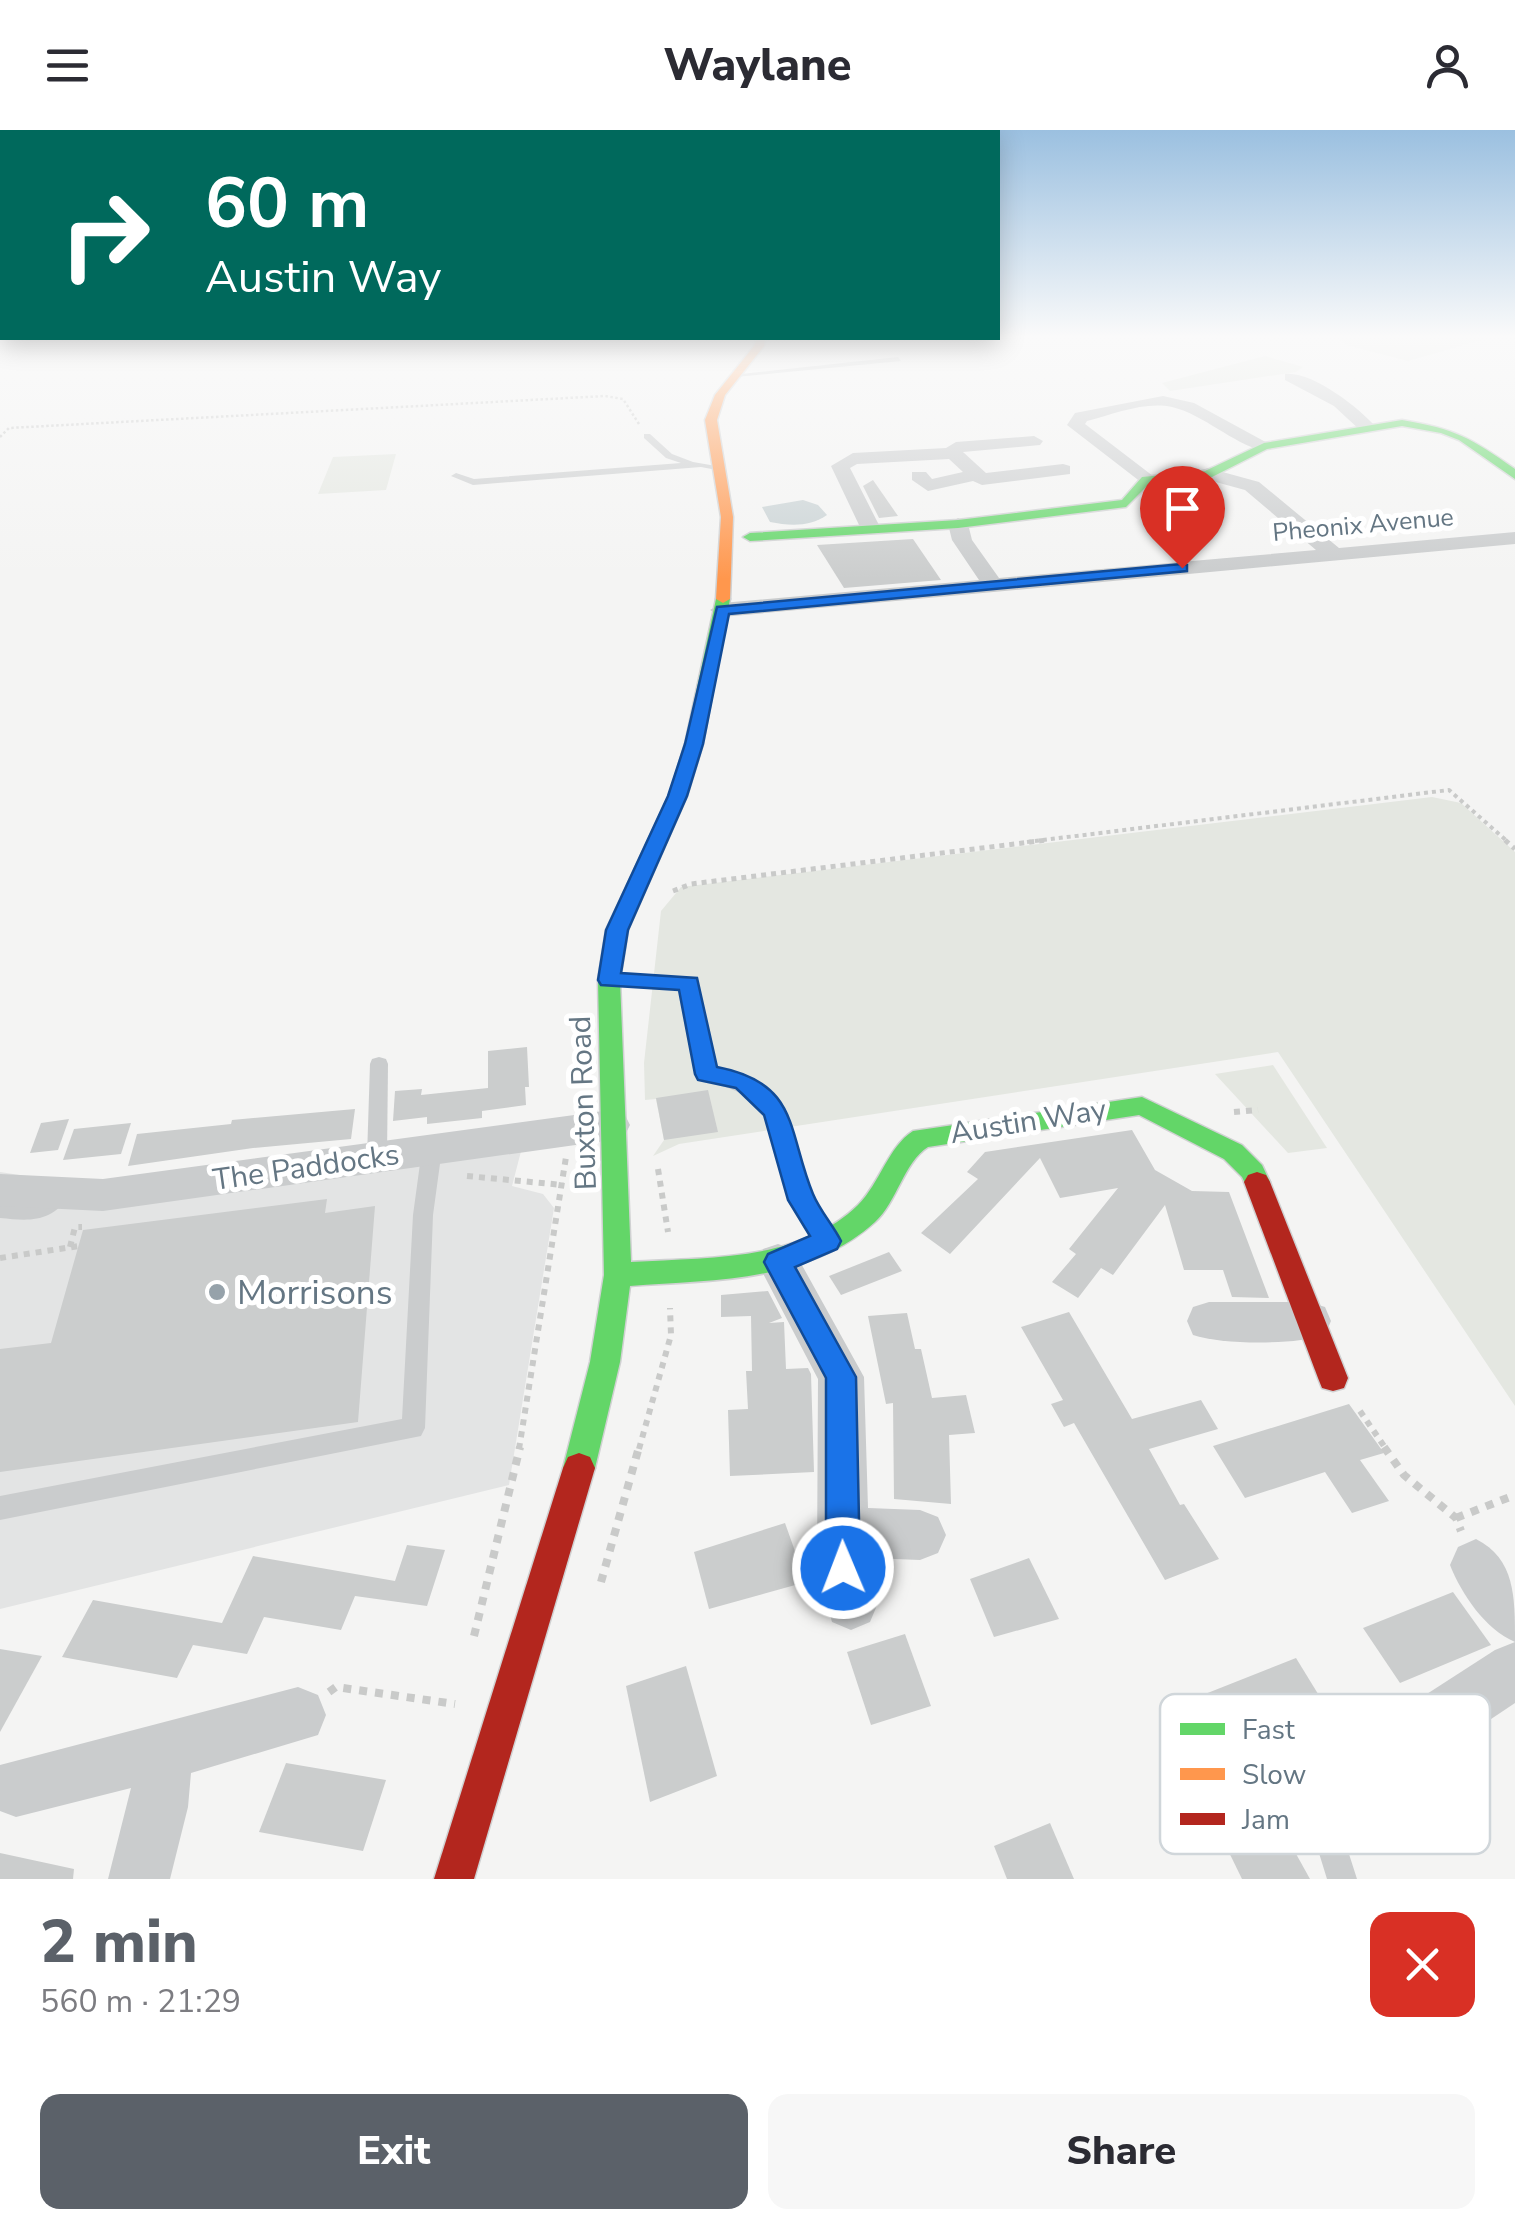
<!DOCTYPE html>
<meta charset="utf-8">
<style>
:root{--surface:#fff;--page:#f7f7f7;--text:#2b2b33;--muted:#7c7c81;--accent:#5b6169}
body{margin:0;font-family:"Nunito Sans",sans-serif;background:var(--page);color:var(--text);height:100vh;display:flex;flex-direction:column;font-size:38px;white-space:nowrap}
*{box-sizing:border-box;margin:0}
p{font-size:32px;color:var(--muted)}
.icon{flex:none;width:55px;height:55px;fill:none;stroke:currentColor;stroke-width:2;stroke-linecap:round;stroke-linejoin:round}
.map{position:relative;height:1749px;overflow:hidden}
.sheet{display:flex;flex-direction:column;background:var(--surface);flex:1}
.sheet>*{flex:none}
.top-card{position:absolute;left:0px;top:0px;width:1000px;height:210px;box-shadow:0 5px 25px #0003;background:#00695c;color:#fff;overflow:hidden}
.pin{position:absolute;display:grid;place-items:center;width:85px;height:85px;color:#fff;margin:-102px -42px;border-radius:50% 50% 50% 0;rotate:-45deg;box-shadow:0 0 10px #0007}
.pin .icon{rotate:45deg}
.me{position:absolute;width:110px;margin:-55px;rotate:359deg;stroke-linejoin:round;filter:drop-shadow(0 0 8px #0008)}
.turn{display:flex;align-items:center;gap:35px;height:210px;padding:0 40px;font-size:45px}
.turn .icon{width:130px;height:130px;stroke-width:2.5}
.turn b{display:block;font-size:70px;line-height:85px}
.round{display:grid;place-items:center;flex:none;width:105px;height:105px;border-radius:20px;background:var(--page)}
.head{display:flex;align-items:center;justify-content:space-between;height:170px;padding:0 40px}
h1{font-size:60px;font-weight:800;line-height:75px;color:var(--accent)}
.cta{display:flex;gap:20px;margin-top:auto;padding:20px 40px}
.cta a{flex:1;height:115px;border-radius:20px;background:var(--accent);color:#fff;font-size:40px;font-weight:800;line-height:115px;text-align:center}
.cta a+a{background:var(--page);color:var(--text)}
header{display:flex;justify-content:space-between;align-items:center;height:130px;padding:0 40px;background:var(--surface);font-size:45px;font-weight:800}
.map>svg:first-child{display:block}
.built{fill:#e3e4e4}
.green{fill:#e4e7e1}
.water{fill:#c9d2d4}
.building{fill:#cbcdcd}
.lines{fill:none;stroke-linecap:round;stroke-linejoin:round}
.fast-casing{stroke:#d0d1d2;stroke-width:3}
.slow-casing{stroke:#d0d1d2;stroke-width:3}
.jam-casing{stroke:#d0d1d2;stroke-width:3}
.path-far4{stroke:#c9cac9;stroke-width:2.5;stroke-dasharray:2.5 2.5;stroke-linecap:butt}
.path-far3{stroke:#c9cac9;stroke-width:4;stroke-dasharray:4 4;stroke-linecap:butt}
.path-far2{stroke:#c9cac9;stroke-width:5;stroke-dasharray:5 5;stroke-linecap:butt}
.path-far1{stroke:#c9cac9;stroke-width:6;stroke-dasharray:6 6;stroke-linecap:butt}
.path{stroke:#c9cac9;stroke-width:8;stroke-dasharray:8 8;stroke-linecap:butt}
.lane{fill:#cacccd;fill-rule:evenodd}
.street{fill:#cacccd;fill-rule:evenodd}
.fast{fill:#63d668;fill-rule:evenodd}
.slow{fill:#ff974d;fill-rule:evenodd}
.jam{fill:#b3261e;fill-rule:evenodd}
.route{fill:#1a73e8;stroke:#114b97;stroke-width:2.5}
.poi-dot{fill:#96a2aa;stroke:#fff;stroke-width:4}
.labels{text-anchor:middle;stroke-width:10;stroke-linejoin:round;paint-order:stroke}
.far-street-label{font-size:25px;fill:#647683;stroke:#fff}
.street-label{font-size:30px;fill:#647683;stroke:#fff}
.near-poi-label{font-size:35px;fill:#647683;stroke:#fff;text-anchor:start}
.key{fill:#fff;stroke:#d0d6da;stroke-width:2.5}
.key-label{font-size:28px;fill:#647683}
</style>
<header><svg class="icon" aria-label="menu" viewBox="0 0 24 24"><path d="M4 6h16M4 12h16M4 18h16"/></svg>Waylane<svg class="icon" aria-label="person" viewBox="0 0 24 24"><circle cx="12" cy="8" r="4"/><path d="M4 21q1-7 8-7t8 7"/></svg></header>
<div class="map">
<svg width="1515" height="1749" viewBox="0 0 1515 1749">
<rect width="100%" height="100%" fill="#f4f4f3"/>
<polygon class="built" points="526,1002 512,1056 543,1064 554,1078 509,1355 0,1479 0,1042 71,1053 187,1044"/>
<g class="green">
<polygon points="1335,205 1473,205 1485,209 1408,231 1346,215"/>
<polygon points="1265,226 1303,237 1296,242 1170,261 1162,253"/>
<polygon points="396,324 386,360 318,364 333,327"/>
<polygon points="1432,667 1461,673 1515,722 1515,1276 1278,922 679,1014 653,1026 664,1010 656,969 645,970 644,933 661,781 681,757"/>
<polygon points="1273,935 1327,1018 1288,1023 1215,944"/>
</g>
<path class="water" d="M803,370L818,375L827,385C810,397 790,396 770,392L762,377Z"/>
<g class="building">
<polygon points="873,350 898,386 879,388 863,356"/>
<polygon points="913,409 941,450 844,458 817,415"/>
<polygon points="527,917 529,957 525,957 526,975 482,981 482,988 427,994 427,987 393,991 395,961 422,959 421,965 488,958 488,921"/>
<polygon points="708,960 718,1002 664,1010 656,968"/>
<polygon points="355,979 351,1009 253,1018 128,1036 137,1004 231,994 232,990"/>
<polygon points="69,989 58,1020 30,1023 41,993"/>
<polygon points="131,993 121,1024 63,1030 74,999"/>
<polygon points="1132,1000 1155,1040 1192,1061 1229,1062 1269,1168 1232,1167 1223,1140 1184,1140 1165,1075 1113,1145 1101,1138 1078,1168 1052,1152 1076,1124 1069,1119 1118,1058 1060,1068 1040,1028 950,1124 921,1103 978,1049 967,1042 985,1022"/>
<polygon points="327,1069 325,1083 375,1076 358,1292 0,1342 0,1219 51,1213 83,1100"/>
<polygon points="889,1122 902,1141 841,1165 829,1146"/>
<polygon points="768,1161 782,1188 769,1193 784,1192 786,1239 808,1238 811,1244 814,1342 730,1346 728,1280 748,1279 746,1241 752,1241 751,1186 721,1187 721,1165"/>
<polygon points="1069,1182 1132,1289 1201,1270 1218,1299 1149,1319 1180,1375 1184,1374 1219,1429 1165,1450 1074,1293 1064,1297 1051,1274 1063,1270 1021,1197"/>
<polygon points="907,1183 915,1219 921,1219 932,1268 966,1265 975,1303 949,1305 951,1374 894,1369 893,1273 886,1274 868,1186"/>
<polygon points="1349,1274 1384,1323 1360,1330 1389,1371 1352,1383 1325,1342 1245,1368 1213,1316"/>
<polygon points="785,1393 806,1452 709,1479 694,1422"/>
<polygon points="407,1415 445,1420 427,1476 355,1466 341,1500 264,1487 247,1524 193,1515 177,1548 62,1527 93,1470 222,1493 253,1426 395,1451"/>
<polygon points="1029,1428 1059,1489 994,1507 970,1449"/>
<polygon points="1453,1462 1491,1515 1400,1553 1363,1498"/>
<polygon points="905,1504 931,1576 871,1595 847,1522"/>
<polygon points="0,1519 42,1526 0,1602"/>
<polygon points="1296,1528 1331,1585 1232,1626 1200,1566"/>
<polygon points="686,1536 717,1646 650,1672 626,1556"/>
<polygon points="286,1633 386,1650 363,1721 259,1702"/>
<polygon points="1275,1686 1310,1749 1242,1749 1222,1708"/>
<polygon points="1050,1693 1074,1749 1007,1749 994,1716"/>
<polygon points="0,1723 74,1739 73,1749 0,1749"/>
</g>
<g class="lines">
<g class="fast-casing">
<g id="fast">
<path d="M1402,290C1456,299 1471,308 1515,339V349L1459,310L1441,303L1402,296L1267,319L1212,347L1150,353L1126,377L958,398L750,411L743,407L750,403L958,390L1122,370L1142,347L1205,341L1264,313Z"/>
<path d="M723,465L730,469L703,614L687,666L628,800L620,850L631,1132C708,1127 799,1132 858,1075C880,1053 888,1017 913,1001L1142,967L1242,1015L1262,1035L1270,1052L1266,1059L1257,1062L1248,1059L1242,1047L1224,1029L1139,985L928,1017C904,1032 897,1072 875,1092C809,1152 714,1150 630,1156L620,1232L595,1338L590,1349L579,1353L568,1349L563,1338L590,1232L604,1145L598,850L606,800L669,666L685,614L716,469Z"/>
</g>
</g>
<g class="slow-casing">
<polygon id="slow" points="757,208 765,208 764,216 725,265 717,290 733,387 730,469 723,473 716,469 721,387 705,290 715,265 754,216"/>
</g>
<g class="jam-casing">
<g id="jam">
<polygon points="1257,1042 1266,1045 1270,1052 1348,1248 1344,1258 1333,1261 1322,1258 1318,1248 1244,1052 1248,1045"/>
<polygon points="579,1323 590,1327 595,1338 474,1749 434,1749 563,1338 568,1327"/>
</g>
</g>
<polyline class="path-far4" points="0,307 9,298 605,266 623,269 639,294"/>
<polyline class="path-far3" points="1027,712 1449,660 1508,712"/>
<g class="path-far2">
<polyline points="1505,710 1515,719"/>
<polyline points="673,761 691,754 1047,710"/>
</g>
<g class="path-far1">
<polyline points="1234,982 1258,980"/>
<polyline points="658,1039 668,1102"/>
<polyline points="467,1046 563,1055"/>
<polyline points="70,1117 75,1097 82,1097"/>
<polyline points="0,1128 79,1116"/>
<polyline points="1360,1281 1386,1319"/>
<polyline points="519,1319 566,1027"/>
<polyline points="639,1319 671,1205 670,1178"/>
</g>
<g class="path">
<polyline points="1384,1317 1404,1345 1456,1388 1461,1401"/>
<polyline points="1456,1388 1515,1365"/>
<polyline points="601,1452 639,1317"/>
<polyline points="474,1506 520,1317"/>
<polyline points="329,1562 336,1557 455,1574"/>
</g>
<g class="lane">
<polygon points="898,227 901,231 736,247 732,245"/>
<polygon points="644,304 650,304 672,324 693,332 722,337 717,340 701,337 473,355 451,346 456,343 474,349 681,333 666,328 644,308"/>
<path d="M609,844L695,849L715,939C792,960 781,982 803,1047C811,1071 826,1088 838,1110L834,1116L827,1119L820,1116C805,1093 791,1073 782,1047C760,979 779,972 700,949L681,858L603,854L600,850Z"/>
<polygon points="379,927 386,929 388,934 387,1027 384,1032 377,1035 370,1032 367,1027 370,934 372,929"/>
<polygon points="432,1011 439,1014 442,1019 433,1085 425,1298 421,1306 0,1390 0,1366 402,1289 413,1085 422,1019 425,1014"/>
<path d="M60,1057L67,1059L70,1065C51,1093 30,1091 0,1088V1072L31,1074Z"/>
<polygon points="1353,1631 1363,1636 1368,1646 1363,1656 1333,1674 1357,1749 1327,1749 1306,1681 1238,1677 1206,1690 1196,1685 1191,1675 1196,1665 1238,1647 1314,1652"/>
</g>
<g class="street">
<path d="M1285,244C1312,241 1358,277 1376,297L1361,301L1334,276L1285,250Z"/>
<path d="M1163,266L1194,273L1273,316L1264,321C1231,313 1205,285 1172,277C1145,271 1114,284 1087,291L1085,294L1153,346L1156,350L1146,356L1067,295L1075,283Z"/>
<polygon points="1034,306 1043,311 1040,315 963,322 986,343 1063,334 1070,336 1070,344 982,355 973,351 928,361 912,350 912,342 926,342 932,349 963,342 949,329 857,334 850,338 880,397 870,403 860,397 831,336 853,323 946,318 956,312"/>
<polygon points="1208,338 1259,352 1339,418 1515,402 1515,414 722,487 710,480 722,473 979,450 952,410 948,394 958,388 968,394 972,410 999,448 1316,420 1245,360 1201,348 1201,340"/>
<polygon points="611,980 625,985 630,995 625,1005 611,1010 103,1081 0,1076 0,1044 103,1049"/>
<polygon points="778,1114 793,1119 864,1247 868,1378 920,1380 938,1387 946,1405 938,1423 920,1430 869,1428 878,1473 870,1492 851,1500 832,1492 817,1437 818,1249 757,1132 763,1119"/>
<path d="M1209,1172H1309L1325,1177L1331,1191L1325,1205C1295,1215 1223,1215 1193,1205L1187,1191L1193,1177Z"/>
<path d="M1476,1409C1515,1429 1515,1466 1515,1512C1485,1499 1462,1465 1450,1435L1458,1417Z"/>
<polygon points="1515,1512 1515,1573 1379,1664 1358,1672 1337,1664 1329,1643 1337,1622 1495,1520"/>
<polygon points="298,1557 318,1565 326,1585 318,1605 191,1643 188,1677 170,1749 108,1749 131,1658 16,1687 0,1681 0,1635"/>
</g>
<use href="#fast" class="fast"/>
<use href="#slow" class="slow"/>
<use href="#jam" class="jam"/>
</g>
<linearGradient id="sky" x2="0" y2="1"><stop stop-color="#9bc0e0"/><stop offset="0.46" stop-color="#fafafa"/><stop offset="1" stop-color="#fafafa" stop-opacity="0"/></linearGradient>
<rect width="1515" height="449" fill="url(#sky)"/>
<path class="route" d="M1182,434L1187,435V441L729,484L703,614L687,666L628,800L621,843L697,848L717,937C800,953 787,1001 813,1064C820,1081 833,1095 841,1111L837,1119L795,1137L856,1247L860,1438L855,1449L843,1454L831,1449L826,1438V1248L764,1132L768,1124L810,1106L788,1070L764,985L736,958L698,950L695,944L679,860L601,855L598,850L606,800L668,666L685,614L717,477Z"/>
<circle class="poi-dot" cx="217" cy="1162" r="10"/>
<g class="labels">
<g class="far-street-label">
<text transform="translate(1363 394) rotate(-5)" y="9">Pheonix Avenue</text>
</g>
<g class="street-label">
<text transform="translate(583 973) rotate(-92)" y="10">Buxton Road</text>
<text transform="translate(1028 991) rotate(-9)" y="10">Austin Way</text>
<text transform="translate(306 1037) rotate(-8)" y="10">The Paddocks</text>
</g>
<g class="near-poi-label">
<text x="237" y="1174">Morrisons</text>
</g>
</g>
<rect x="1160" y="1564" width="330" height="160" rx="15" class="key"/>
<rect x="1180" y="1593" width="45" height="12" fill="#63d668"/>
<rect x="1180" y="1638" width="45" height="12" fill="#ff974d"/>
<rect x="1180" y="1683" width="45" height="12" fill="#b3261e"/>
<g class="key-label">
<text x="1242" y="1609">Fast</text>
<text x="1242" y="1654">Slow</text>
<text x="1242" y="1699">Jam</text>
</g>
</svg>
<div class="pin" style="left:1182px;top:438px;background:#d93025"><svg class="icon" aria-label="arrive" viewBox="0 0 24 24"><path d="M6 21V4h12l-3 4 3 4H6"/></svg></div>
<svg class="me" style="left:843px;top:1438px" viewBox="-20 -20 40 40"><circle r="17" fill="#1a73e8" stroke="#fff" stroke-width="3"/><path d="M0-11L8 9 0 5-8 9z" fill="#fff"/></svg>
<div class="top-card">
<div class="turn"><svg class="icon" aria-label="right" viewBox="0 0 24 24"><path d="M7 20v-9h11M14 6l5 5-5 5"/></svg><div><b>60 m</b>Austin Way</div></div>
</div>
</div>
<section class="sheet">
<div class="head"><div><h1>2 min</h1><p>560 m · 21:29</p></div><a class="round" style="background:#d93025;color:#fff"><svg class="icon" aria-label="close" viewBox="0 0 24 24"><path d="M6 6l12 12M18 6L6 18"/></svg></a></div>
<div class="cta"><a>Exit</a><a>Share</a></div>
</section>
